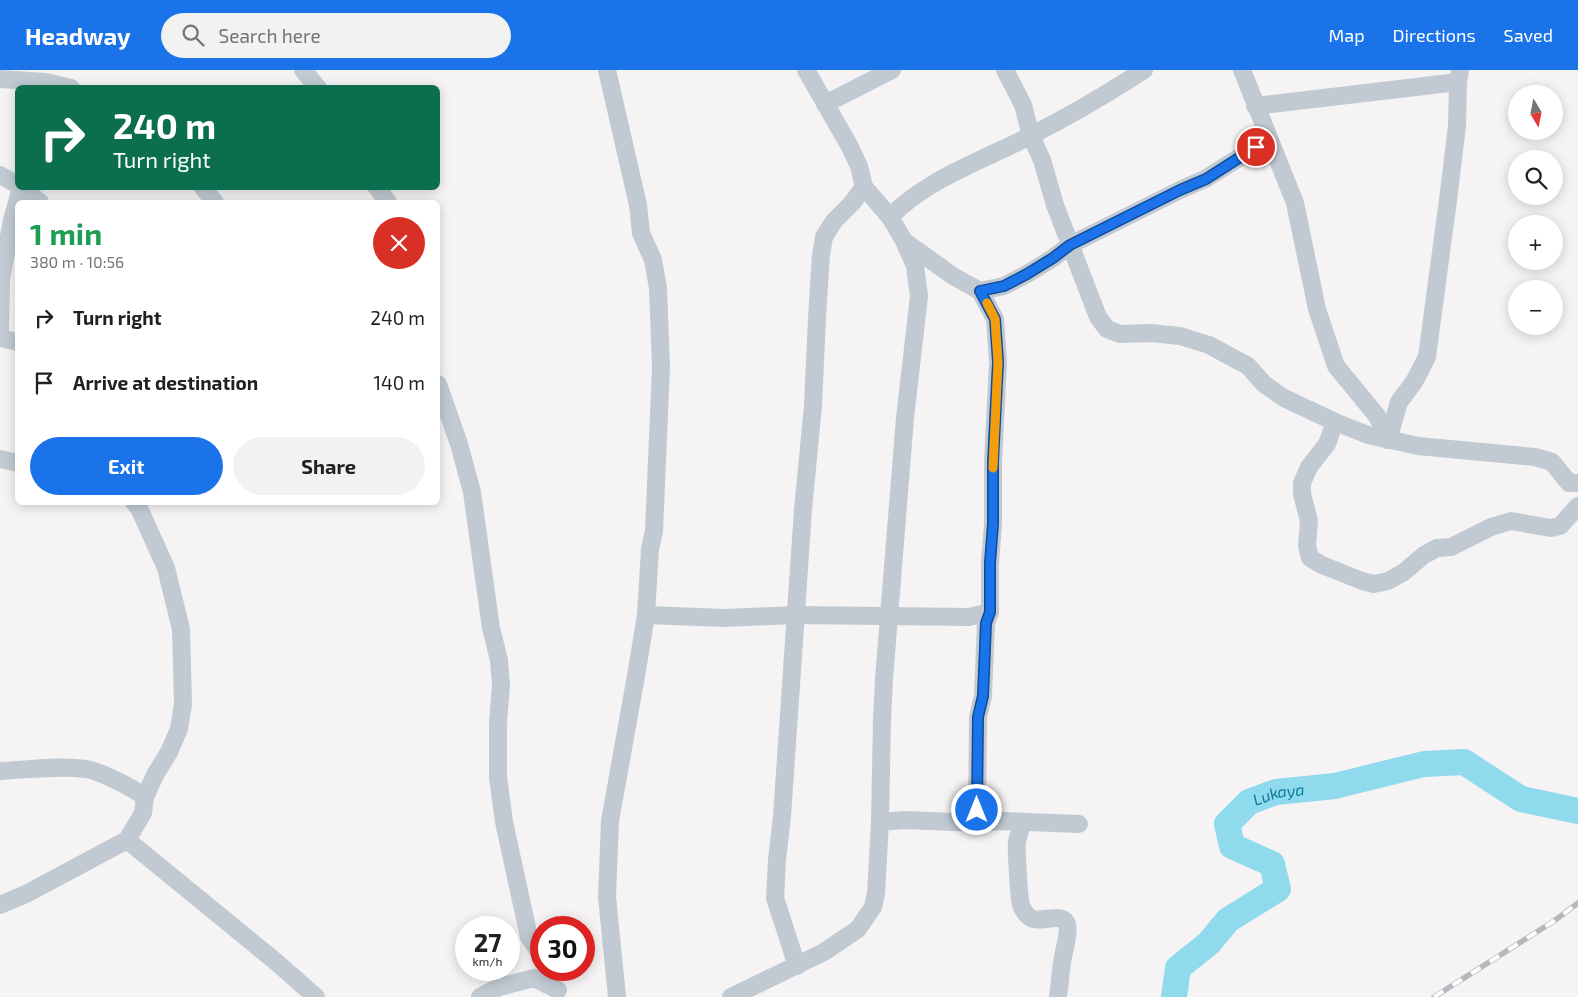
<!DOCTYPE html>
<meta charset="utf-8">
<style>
:root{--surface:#fff;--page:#f2f2f2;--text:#202124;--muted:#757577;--accent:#1a73e8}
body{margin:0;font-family:"Exo 2",sans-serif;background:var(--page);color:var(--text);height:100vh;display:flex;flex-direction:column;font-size:19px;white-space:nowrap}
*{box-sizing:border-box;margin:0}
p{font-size:16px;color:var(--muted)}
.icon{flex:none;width:28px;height:28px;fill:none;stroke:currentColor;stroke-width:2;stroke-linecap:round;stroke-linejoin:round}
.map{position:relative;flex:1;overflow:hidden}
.side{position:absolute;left:15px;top:130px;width:425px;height:305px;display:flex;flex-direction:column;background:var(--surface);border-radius:8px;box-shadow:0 2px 12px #0003}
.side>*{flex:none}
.guide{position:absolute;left:15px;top:15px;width:425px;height:105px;border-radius:8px;box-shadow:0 2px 12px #0003;background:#0b6e4f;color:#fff;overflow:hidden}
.needle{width:32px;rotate:170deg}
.controls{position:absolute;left:1508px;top:15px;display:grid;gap:10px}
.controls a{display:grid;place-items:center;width:55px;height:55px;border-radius:50%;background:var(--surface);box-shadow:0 2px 12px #0003;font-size:25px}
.speed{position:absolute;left:455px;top:846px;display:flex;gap:10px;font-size:25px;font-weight:700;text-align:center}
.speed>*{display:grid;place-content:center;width:65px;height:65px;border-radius:50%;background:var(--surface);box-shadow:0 2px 12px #0003;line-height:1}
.speed small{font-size:12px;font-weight:400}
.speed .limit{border:8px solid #d22;background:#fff;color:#111}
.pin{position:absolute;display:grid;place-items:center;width:42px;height:42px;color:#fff;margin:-21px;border:2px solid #fff;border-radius:50%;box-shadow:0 1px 5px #0007}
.me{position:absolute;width:55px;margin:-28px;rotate:0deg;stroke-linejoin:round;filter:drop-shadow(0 0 4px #0008)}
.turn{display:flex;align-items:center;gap:18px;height:105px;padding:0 15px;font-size:22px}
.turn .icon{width:65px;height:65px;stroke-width:2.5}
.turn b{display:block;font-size:35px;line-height:42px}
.round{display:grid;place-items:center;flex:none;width:52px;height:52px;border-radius:26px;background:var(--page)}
.headline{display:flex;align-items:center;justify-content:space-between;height:85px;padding:0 15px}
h1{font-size:30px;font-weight:700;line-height:38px;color:#1e9e55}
.primary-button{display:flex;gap:10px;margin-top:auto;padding:10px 15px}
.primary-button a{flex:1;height:58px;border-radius:30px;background:var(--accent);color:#fff;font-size:20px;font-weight:700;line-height:58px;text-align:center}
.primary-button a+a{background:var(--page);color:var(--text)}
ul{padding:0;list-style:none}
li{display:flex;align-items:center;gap:15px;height:65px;padding:0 15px}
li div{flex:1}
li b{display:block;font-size:19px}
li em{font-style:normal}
header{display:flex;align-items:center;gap:30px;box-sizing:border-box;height:70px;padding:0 25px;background:var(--accent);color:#fff}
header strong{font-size:24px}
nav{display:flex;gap:28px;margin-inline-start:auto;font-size:18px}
.search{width:350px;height:45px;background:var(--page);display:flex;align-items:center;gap:12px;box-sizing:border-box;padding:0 18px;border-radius:28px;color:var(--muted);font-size:19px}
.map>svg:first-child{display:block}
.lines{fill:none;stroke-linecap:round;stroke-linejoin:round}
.river{stroke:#90daee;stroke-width:26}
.minor{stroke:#c1cad2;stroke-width:18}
.rail-casing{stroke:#b5b8bd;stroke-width:5.5}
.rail{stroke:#fff;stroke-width:4;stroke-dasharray:11;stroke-linecap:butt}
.route-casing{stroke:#114b97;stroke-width:12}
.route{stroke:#1a73e8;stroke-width:9}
.slow{stroke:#f59e0b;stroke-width:9}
.labels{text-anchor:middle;stroke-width:4;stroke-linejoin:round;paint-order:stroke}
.water-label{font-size:16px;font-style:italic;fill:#0c7c9b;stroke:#fff}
</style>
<header>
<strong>Headway</strong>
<div class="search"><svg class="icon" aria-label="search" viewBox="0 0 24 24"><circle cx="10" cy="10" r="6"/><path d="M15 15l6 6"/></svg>Search here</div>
<nav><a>Map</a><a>Directions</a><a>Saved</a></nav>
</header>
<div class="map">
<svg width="1578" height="927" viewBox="0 0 1578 927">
<rect width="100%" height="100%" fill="#f5f3f3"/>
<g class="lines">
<path class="river" id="s1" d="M1174,927L1178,898L1209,873L1228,850L1278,819L1272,794L1232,776L1227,754L1249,732L1276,722L1335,716L1424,694L1464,692L1521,729L1578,741"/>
<g class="minor">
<polyline points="303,0 318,18"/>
<polyline points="607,0 638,135 641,163 653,190 658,218 661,297 654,461 650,479 646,545 636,606 610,751 607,827 617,927"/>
<polyline points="1005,0 1023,35 1031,66 1042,90 1055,135 1098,247 1107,259 1120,264 1151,263 1180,266 1209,275 1248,296 1264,314 1284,328 1335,352 1368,365 1418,376 1535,387 1552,392 1569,413 1578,413"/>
<polyline points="1242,0 1295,133 1317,239 1336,296 1377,346 1388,370"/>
<polyline points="0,9 46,12 71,18"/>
<polyline points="825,34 892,0"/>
<polyline points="1255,36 1458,12"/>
<polyline points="0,105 18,115"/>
<polyline points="21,118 40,132"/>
<polyline points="203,118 215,132"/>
<polyline points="377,118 388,132"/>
<path d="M890,147C927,109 981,91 1028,67C1068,47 1107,24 1144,0"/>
<polyline points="904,171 953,206 980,221 1004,216 1027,204 1053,188 1070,175 1180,120 1205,109 1269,69"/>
<polyline points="0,264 1,209 12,150 21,118"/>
<polyline points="0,268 18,272"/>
<polyline points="438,314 459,374 472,422 491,558 499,590 501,615 498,653 498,707 504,752 529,867 541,885"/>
<polyline points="1335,352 1327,374 1309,397 1302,413 1302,424 1309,451 1307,476 1310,488 1322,495 1362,511 1374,514 1388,511 1404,502 1424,485 1437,478 1451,477 1491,457 1511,451 1551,458 1560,456 1578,436"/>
<polyline points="1388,370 1399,332 1414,312 1427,287 1448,130 1457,56 1458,12 1460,0"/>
<polyline points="0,389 18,393"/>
<polyline points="646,545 725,548 796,545 969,547 990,542"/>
<path d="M0,701C27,700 59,695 86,699C102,702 131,717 145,727"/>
<polyline points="880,752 905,750 977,753 1004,751 1079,754"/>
<path d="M1022,752C1021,758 1019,764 1017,771C1016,777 1019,829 1021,835C1023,841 1028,847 1033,849C1043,852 1060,843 1066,852C1071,860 1063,883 1062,893C1060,904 1060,915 1058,927"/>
<polyline points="977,753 978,647 983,626 986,553 990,542 990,493 993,454 993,392 998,292 995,249 980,221"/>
<polyline points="127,770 275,891 316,927"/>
<polyline points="0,835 26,824 127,770 143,743 145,727 155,705 169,682 179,659 183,634 181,559 166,498 139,438 134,432"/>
<polyline points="797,896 775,828 777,790 782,746 803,440 813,335 817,248 821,185 824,167 834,151 852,133 864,117"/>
<polyline points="480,927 499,917 534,908 558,920"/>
<polyline points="731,927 824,882 858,859 873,837 876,823 880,752 882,650 884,609 905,348 919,226 915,196 904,171 890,147 864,117 859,96 849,75 806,0"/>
</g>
<g class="rail-casing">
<polyline id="rail" points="1434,927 1554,851 1578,833"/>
</g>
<use href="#rail" class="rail"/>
</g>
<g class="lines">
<g class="route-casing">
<polyline id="route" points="977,740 978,647 983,626 986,553 990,542 990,493 993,454 993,392 998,292 995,249 980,221 1004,216 1027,204 1053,188 1070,175 1180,120 1206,109 1256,77"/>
</g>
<use href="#route" class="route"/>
<polyline class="slow" points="987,233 995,249 998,292 993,398"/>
</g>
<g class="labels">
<g class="water-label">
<text dy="6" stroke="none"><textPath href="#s1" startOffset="312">Lukaya</textPath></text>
</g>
</g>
</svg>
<div class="controls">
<a><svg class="needle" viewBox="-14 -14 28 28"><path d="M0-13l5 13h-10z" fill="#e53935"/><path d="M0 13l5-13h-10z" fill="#757577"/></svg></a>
<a><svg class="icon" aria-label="search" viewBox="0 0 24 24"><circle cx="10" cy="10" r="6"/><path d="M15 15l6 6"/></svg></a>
<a>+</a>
<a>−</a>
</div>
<div class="speed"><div>27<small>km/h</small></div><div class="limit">30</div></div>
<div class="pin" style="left:1256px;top:77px;background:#d93025"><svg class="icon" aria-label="arrive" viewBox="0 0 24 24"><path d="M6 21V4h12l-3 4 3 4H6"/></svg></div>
<svg class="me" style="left:977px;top:740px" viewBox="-20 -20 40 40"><circle r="17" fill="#1a73e8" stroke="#fff" stroke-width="3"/><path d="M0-11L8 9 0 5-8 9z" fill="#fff"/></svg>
<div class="guide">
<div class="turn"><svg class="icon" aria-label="right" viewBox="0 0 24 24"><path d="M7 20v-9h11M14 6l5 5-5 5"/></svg><div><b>240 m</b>Turn right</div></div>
</div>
<section class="side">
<div class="headline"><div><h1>1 min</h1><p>380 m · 10:56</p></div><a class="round" style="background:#d93025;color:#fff"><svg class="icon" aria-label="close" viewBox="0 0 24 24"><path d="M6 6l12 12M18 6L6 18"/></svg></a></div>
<ul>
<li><svg class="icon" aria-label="right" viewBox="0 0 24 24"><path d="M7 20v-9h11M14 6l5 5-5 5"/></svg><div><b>Turn right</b></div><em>240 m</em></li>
<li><svg class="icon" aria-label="arrive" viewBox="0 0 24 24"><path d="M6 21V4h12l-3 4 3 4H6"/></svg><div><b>Arrive at destination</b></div><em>140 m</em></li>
</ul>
<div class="primary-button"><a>Exit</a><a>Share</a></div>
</section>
</div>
